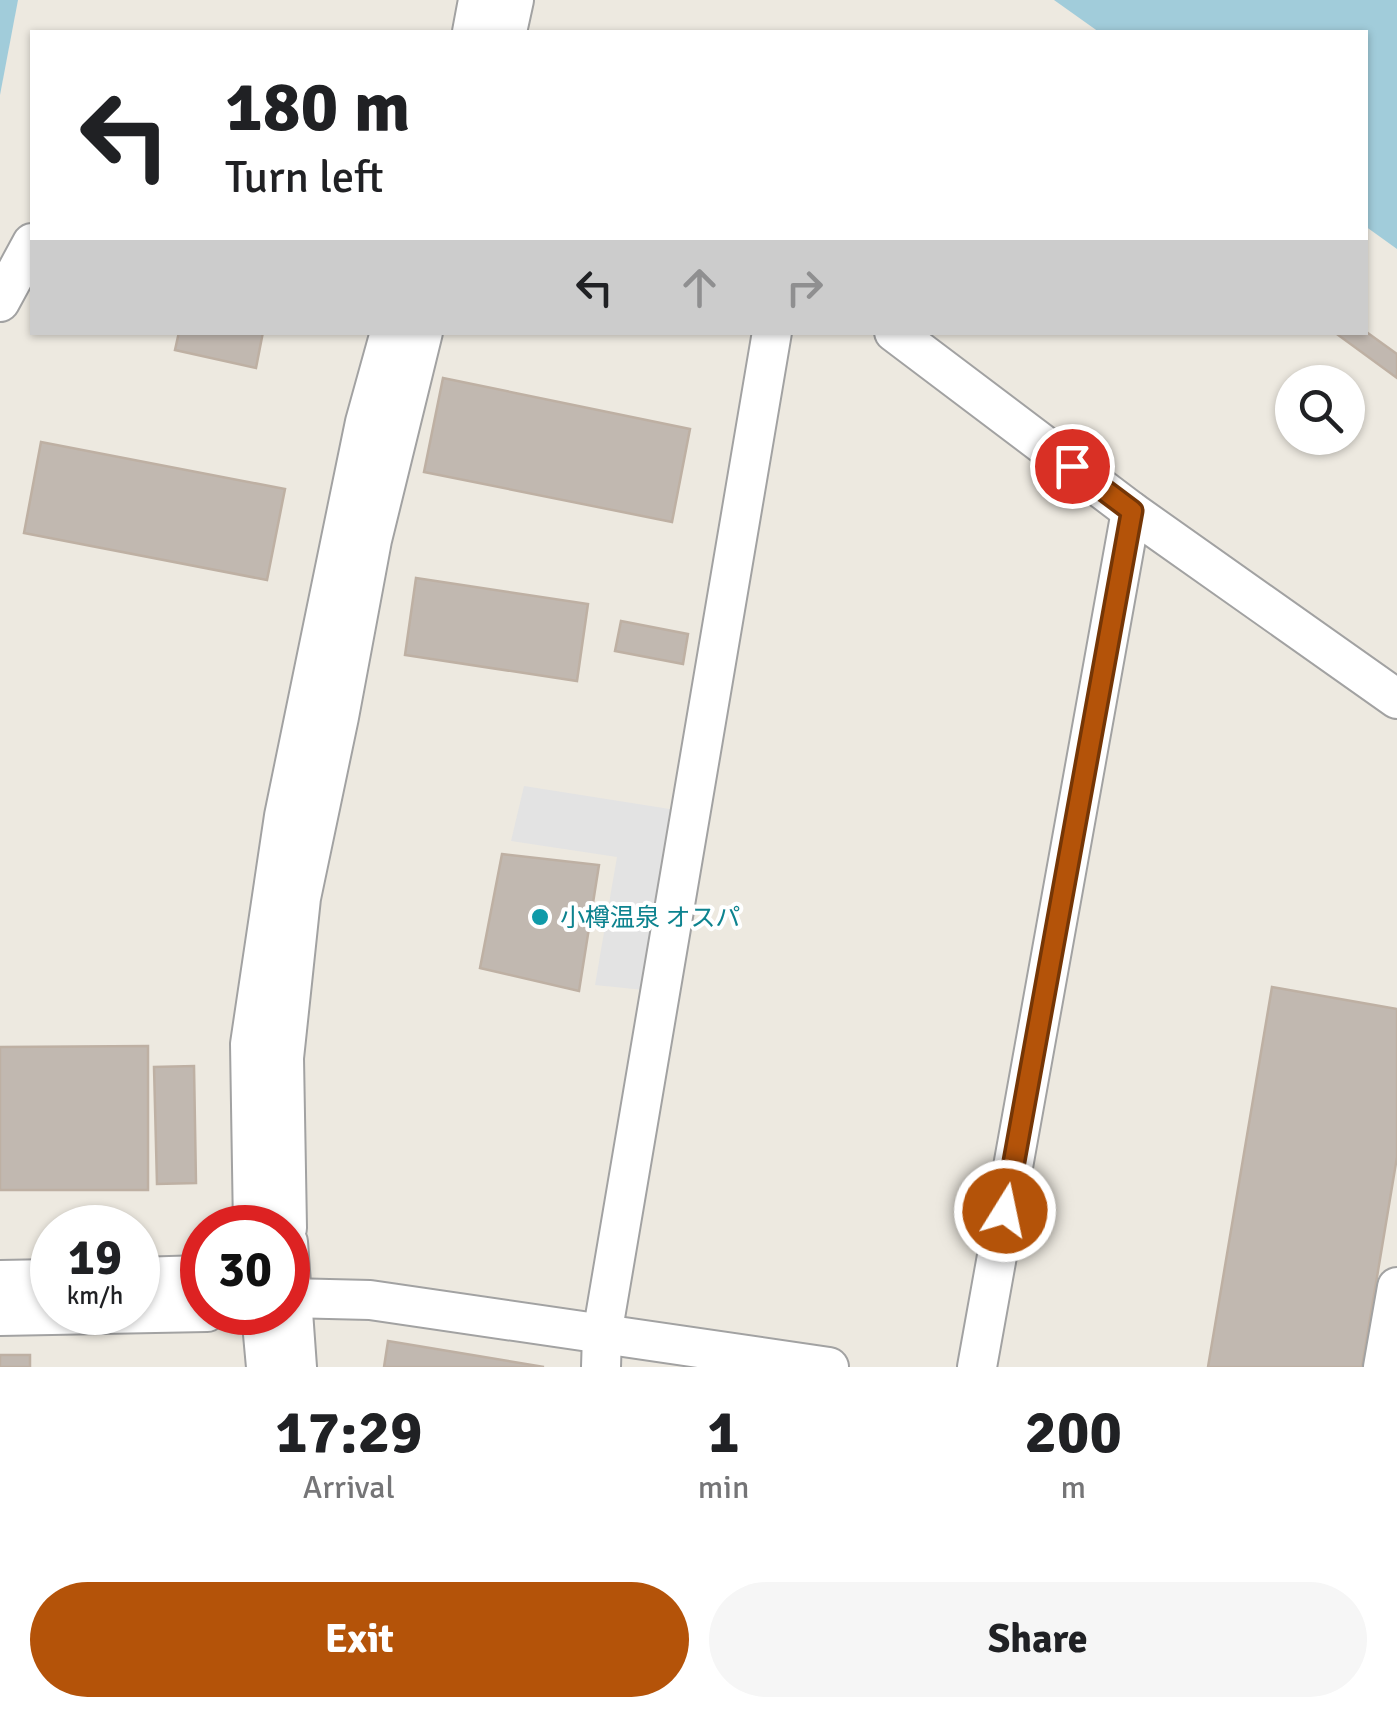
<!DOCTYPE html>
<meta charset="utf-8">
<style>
:root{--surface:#fff;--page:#f6f6f6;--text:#202124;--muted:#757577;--accent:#b45309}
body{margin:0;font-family:Signika,"Noto Sans JP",sans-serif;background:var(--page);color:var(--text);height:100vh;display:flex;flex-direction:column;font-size:38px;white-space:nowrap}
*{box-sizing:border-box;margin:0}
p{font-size:32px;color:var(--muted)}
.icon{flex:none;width:55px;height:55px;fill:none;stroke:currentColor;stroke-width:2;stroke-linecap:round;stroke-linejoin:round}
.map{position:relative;height:1367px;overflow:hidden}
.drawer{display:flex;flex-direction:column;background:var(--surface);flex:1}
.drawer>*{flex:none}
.guide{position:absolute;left:30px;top:30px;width:1338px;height:305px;border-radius:0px;box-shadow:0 2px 8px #0004;background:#fff;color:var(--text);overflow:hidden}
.fabs{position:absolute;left:1275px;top:365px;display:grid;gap:20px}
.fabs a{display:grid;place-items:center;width:90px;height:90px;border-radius:50%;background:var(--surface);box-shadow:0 2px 8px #0004;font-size:50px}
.speed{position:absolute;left:30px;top:1205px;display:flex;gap:20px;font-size:50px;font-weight:700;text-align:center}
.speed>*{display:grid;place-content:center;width:130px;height:130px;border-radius:50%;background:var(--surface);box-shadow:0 2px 8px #0004;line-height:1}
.speed small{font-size:25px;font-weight:400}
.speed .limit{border:15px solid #d22;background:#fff;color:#111}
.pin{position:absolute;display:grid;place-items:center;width:85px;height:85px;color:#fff;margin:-42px;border:5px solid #fff;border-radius:50%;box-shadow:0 2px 10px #0007}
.me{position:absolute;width:110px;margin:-55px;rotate:10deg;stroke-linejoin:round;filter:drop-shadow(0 0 8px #0008)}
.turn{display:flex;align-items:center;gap:35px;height:210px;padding:0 30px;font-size:45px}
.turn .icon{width:130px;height:130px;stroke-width:2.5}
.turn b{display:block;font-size:70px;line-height:85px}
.lanes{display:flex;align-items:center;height:95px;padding:0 30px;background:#0003;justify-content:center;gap:50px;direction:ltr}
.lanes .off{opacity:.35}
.eta{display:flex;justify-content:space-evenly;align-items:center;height:170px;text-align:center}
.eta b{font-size:60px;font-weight:700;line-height:70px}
.button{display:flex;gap:20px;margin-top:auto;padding:20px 30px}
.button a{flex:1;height:115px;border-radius:60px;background:var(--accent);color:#fff;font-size:40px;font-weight:700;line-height:115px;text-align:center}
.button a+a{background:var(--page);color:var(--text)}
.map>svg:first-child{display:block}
.parking{fill:#e3e3e3}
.water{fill:#a1ccda}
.building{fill:#c1b8b0;stroke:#beb0a3;stroke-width:2.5}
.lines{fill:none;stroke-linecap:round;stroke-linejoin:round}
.minor-casing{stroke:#a2a2a2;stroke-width:42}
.minor{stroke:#fff;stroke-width:38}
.route-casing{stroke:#753606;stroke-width:25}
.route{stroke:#b45309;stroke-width:18}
.culture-dot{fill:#0f9aa8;stroke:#fff;stroke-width:4}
.labels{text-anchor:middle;stroke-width:8;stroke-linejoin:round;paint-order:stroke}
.culture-label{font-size:25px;fill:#0d838f;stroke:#fff;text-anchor:start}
</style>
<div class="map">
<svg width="1397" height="1367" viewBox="0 0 1397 1367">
<rect width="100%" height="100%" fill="#ede9e0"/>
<polygon class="parking" points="524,786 676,810 644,990 595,985 617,857 511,841"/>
<g class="water">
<polygon points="0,0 18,0 0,95"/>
<polygon points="1054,0 1397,0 1397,249 1365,226 1365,32 1099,32"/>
</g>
<g class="building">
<polygon points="1365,331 1397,354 1397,378 1334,332"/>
<polygon points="179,332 263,332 256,368 175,350"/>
<polygon points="443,378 690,429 672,522 424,472"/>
<polygon points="41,442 285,489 267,580 24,533"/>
<polygon points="416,578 588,604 577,681 405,655"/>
<polygon points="621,621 688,634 683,664 615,651"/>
<polygon points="502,854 599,865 579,991 480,968"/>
<polygon points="1272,987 1397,1009 1397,1157 1362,1367 1208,1367"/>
<polygon points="148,1046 148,1190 0,1190 0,1047"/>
<polygon points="194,1066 196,1183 157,1184 154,1067"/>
<polygon points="388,1341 544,1367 384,1367"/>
<rect x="0" y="1355" width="30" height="12"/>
</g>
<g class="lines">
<g class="minor-casing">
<g id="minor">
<polyline points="472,32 478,0"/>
<polyline points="507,32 514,0"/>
<polyline points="0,302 32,243"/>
<polyline points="894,332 1131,511 1397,699"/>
<polyline points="253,1228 250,1044 284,816 365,422 390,332"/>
<polyline points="287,1228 284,1058 301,898 339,717 372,540 423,332"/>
<polyline points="288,1242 297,1367"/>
<polyline points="138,1277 202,1275"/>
<polyline points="0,1280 52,1279"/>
<polyline points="288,1298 370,1300 829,1367"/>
<polyline points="261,1312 266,1367"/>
<polyline points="0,1316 207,1312"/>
<polyline points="601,1367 602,1335 772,332"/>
<polyline points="977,1367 1131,511"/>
<polyline points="1383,1367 1397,1287"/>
</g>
</g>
<use href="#minor" class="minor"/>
</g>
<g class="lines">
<g class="route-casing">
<polyline id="route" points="1005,1211 1132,511 1072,466"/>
</g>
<use href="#route" class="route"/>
</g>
<circle class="culture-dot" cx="540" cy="917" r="10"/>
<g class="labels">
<g class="culture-label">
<text x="560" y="926">小樽温泉 オスパ</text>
</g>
</g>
</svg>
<div class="fabs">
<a><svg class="icon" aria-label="search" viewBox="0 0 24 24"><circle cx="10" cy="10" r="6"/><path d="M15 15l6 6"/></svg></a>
</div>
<div class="speed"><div>19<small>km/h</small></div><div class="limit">30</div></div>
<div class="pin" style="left:1072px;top:466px;background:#d93025"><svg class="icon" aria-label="arrive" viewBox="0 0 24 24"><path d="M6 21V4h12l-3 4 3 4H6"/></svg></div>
<svg class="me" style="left:1005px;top:1211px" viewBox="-20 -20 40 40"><circle r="17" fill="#b45309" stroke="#fff" stroke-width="3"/><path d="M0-11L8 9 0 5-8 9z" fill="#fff"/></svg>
<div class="guide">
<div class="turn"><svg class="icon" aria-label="left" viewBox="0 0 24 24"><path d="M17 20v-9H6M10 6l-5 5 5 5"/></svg><div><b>180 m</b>Turn left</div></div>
<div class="lanes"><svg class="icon" aria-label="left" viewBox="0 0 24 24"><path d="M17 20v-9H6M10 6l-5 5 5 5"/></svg><svg class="icon off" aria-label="ahead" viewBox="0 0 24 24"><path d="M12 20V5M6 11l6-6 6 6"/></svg><svg class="icon off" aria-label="right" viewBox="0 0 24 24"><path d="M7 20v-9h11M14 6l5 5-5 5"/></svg></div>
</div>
</div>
<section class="drawer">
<div class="eta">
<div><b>17:29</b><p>Arrival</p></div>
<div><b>1</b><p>min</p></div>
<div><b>200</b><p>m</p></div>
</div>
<div class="button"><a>Exit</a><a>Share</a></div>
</section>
